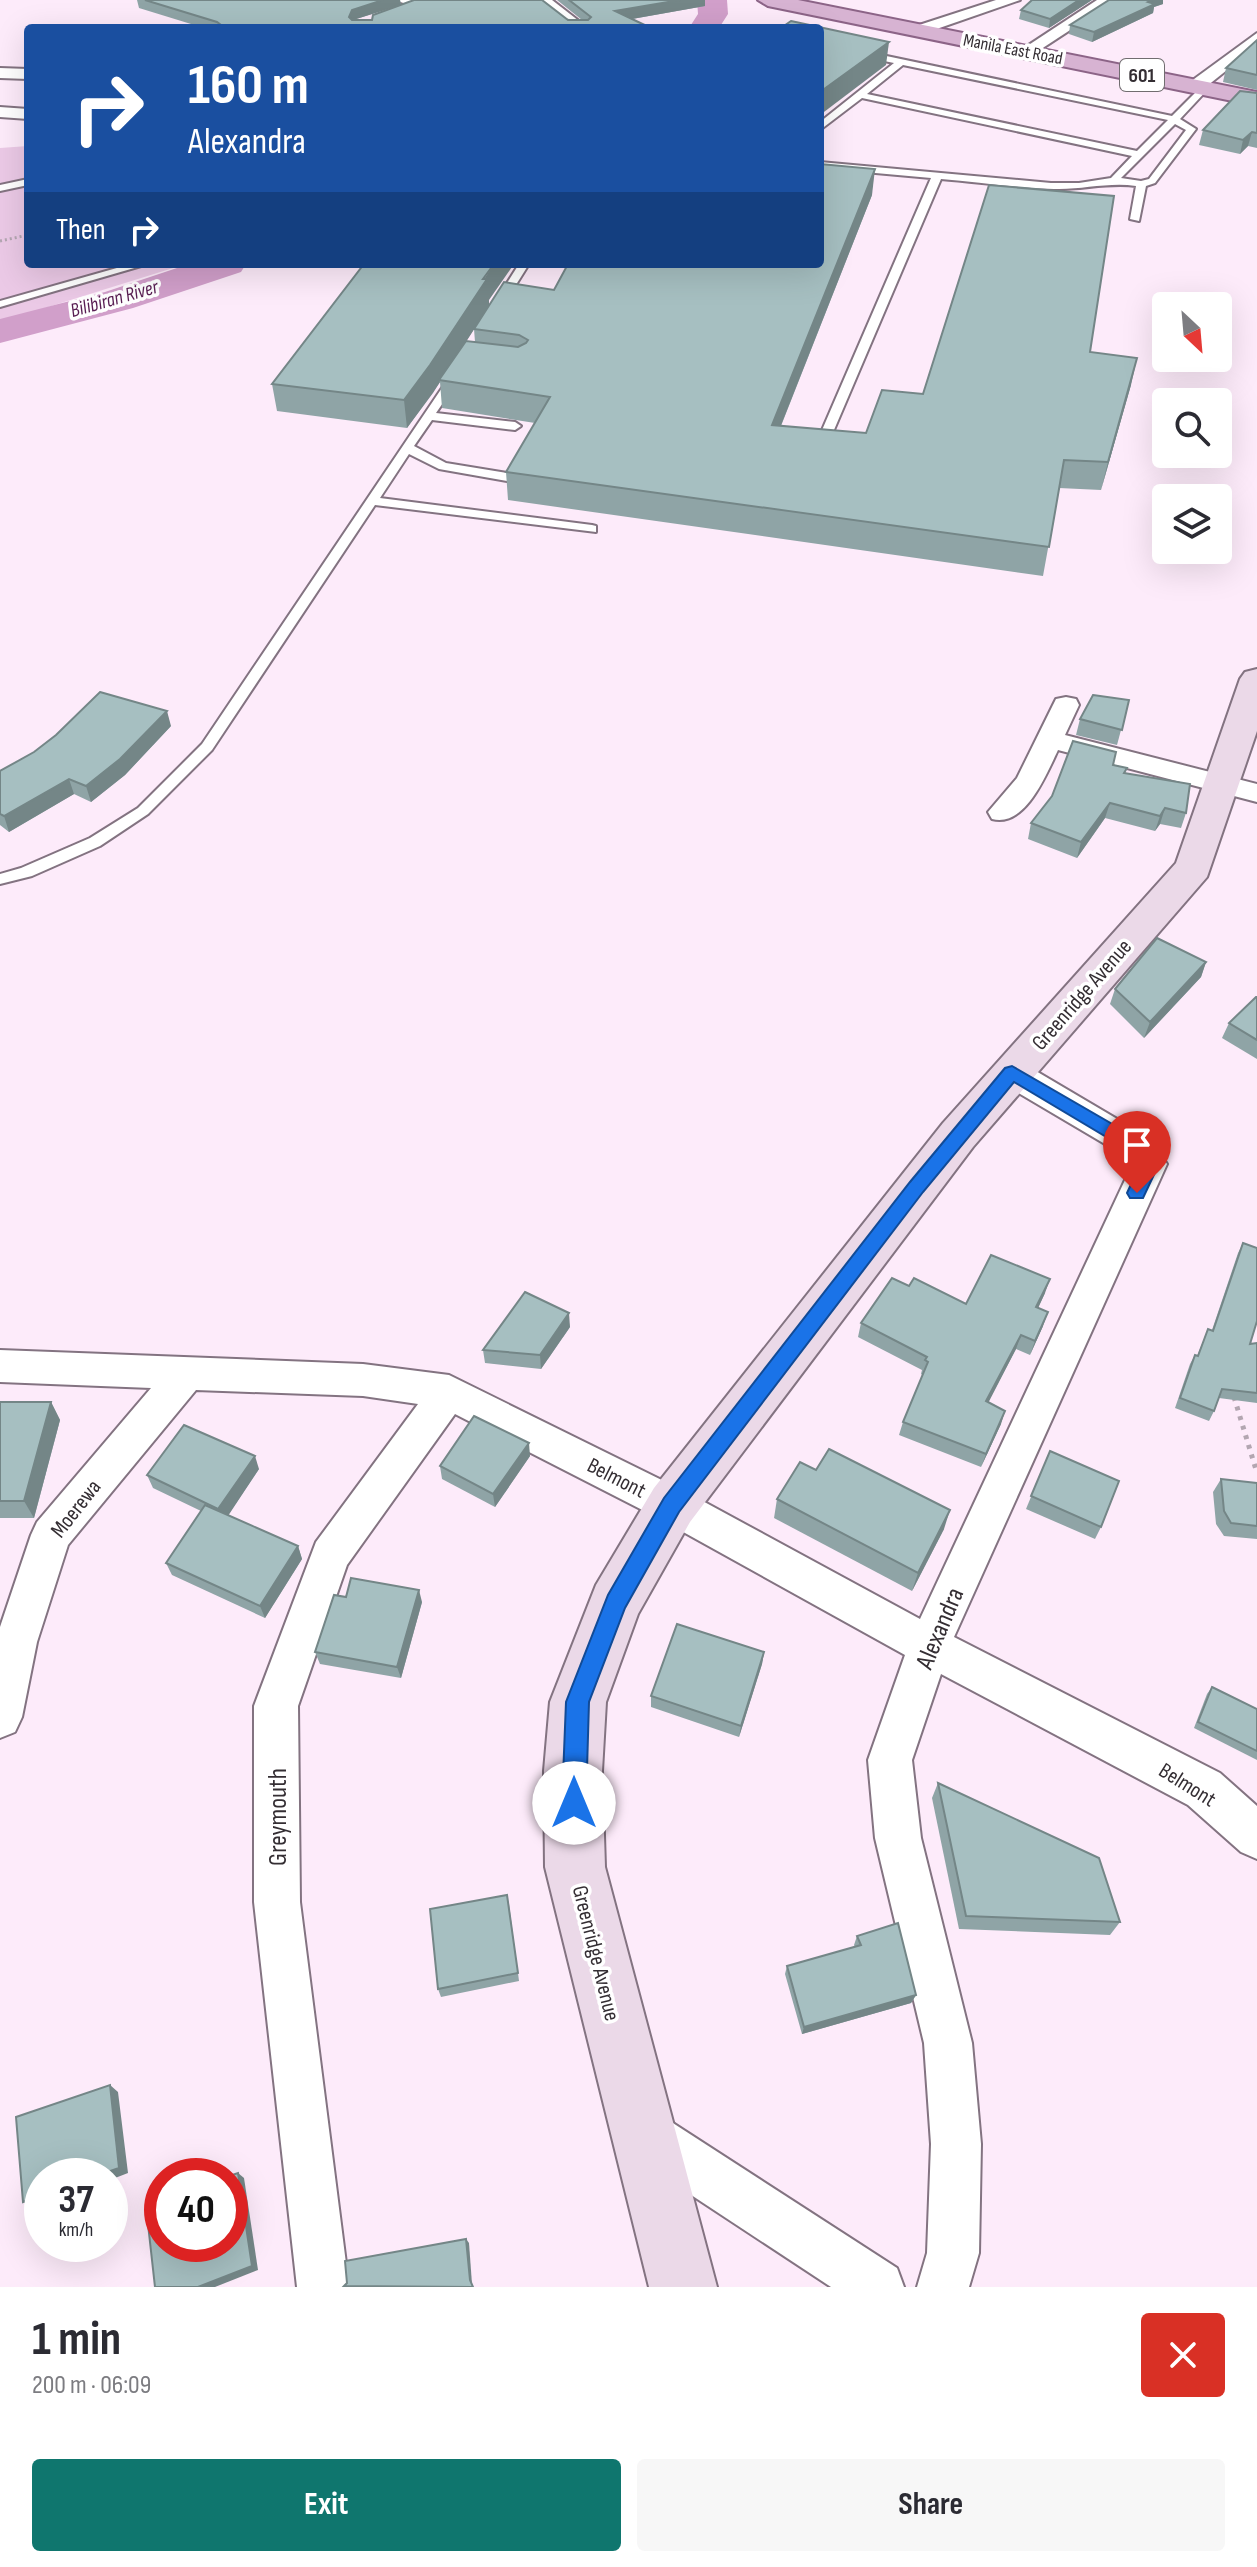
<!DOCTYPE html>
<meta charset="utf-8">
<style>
:root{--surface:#fff;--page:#f7f7f7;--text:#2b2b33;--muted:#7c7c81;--accent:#0f766e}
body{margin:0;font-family:"Sofia Sans Condensed",sans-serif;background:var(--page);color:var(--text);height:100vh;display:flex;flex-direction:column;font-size:30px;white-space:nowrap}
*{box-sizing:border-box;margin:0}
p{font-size:26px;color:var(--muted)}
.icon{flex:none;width:44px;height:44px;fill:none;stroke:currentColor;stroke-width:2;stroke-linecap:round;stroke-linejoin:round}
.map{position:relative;height:2287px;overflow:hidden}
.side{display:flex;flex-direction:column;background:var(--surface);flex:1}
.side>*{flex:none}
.hud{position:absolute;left:24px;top:24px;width:800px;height:244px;border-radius:8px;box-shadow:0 8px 32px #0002;background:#1a4fa0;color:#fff;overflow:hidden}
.needle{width:52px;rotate:154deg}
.fabs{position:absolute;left:1152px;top:292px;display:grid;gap:16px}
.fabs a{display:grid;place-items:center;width:80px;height:80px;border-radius:8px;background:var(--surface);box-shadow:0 8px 32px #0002;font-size:40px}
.speed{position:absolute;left:24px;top:2158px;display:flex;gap:16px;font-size:40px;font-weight:700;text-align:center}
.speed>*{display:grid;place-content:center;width:104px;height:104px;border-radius:50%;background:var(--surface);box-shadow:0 8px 32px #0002;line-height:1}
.speed small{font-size:20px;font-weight:400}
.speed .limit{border:12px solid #d22;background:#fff;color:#111}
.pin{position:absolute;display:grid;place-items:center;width:68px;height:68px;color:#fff;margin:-82px -34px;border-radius:50% 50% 50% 0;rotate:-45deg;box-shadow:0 0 8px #0007}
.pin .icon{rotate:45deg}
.me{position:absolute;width:88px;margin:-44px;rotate:0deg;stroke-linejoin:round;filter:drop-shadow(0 0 6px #0008)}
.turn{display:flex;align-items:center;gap:28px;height:168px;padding:0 32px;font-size:36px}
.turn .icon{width:104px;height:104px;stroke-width:2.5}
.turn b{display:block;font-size:56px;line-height:68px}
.then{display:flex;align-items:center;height:76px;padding:0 32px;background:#0003;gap:16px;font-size:30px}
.round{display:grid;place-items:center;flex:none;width:84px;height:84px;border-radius:8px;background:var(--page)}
.overview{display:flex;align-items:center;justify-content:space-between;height:136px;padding:0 32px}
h1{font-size:48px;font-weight:700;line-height:60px}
.action{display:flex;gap:16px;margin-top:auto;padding:16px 32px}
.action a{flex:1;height:92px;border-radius:8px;background:var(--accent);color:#fff;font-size:32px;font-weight:700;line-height:92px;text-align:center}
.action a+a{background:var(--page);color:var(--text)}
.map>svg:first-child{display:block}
.green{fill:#ebc9e6}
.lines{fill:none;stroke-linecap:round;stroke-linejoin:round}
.river{fill:#d19fca;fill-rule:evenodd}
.lane-casing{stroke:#837381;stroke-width:4}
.street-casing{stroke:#837381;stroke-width:4}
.secondary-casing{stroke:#837381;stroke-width:4}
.primary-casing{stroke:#8c6487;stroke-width:4}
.path-far1{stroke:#b3a6b1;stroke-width:3;stroke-dasharray:2 3;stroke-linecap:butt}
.path{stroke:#b3a6b1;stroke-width:5;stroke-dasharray:4 6;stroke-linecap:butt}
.lane{fill:#fff;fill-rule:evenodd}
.street{fill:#fff;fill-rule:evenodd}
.secondary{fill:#ebd9e8;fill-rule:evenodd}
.primary{fill:#d7b3d2;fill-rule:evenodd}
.wall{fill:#8fa4a6;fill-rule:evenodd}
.shaded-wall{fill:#748687}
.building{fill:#a6bfc1;stroke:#748687;stroke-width:2}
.route{fill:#1a73e8;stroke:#114b97;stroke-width:2}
.labels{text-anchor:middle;stroke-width:7;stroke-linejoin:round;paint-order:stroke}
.far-street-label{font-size:18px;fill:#342e33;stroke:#fff}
.shield{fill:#fff;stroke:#716d70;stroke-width:2}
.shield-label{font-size:20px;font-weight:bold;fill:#342e33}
.far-water-label{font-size:20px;font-style:italic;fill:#591e53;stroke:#fff}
.street-label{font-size:22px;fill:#342e33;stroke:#fff}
.near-street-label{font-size:26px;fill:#342e33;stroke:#fff}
</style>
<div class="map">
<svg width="1257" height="2287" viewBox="0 0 1257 2287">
<rect width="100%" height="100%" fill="#fdebfa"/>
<polygon class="green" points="28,146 28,264 186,264 0,322 0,148"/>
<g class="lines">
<g class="river">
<polygon points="697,0 727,0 728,14 719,28 689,28 698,14"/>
<polygon points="189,264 246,264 241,272 133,308 0,343 0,319 105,292"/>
</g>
<g class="lane-casing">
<g id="lane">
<polygon points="395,0 411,0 423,4 407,10 403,8 409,5"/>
<path d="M820,42L1172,116L1202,86L1209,88L1180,119L1196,129L1155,183L1146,186L1139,221L1130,219L1136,186C1108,182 1082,190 1054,189C1016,188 978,182 941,179L825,451L819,455L813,451L931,178L820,168V162L1051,183H1079L1111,178L1132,156L862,98L820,130V122L894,63L820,48ZM903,65L1168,120L1137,151L867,94ZM1175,124L1186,130L1149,179L1141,181L1121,178Z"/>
<polygon points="28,179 28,185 0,191 0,185"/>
<polygon points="131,264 148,264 0,307 0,301"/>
<polygon points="519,264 529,264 504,304 496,304 495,302"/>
<polygon points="450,376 460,378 436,413 515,422 521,426 515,430 432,420 414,446 446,463 507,473 513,477 507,481 439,469 409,454 380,498 592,525 596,526 596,532 375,505 212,750 148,814 100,846 32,876 0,884 0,874 21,868 90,838 138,808 202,744"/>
</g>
</g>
<g class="street-casing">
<g id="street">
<polygon points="534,0 552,0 588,28 570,28"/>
<polygon points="996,0 1020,0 925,33 919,35 911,30 913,27"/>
<polygon points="1097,0 1116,0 1032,55 1020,55 1018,52"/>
<polygon points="1257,33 1257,46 1202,90 1190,90 1188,86 1190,82"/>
<polygon points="0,68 28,69 28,79 0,78"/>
<polygon points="0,107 28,109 28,119 0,117"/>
<path d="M1066,697L1076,699L1079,705L1065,735L1257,784V802L1058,750C1046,775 1025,828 992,819L988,812L1017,778L1053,705L1056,699Z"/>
<polygon points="1012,1061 1024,1064 1151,1139 1167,1164 954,1637 1220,1773 1257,1806 1257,1859 1241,1852 1188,1805 941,1674 912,1760 921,1838 972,2043 981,2144 979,2253 969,2287 917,2287 927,2253 931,2144 924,2043 875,1838 868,1760 905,1655 658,1518 455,1414 347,1565 298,1706 300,1902 349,2287 297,2287 254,1902 254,1706 316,1542 418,1404 363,1396 196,1390 68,1545 37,1642 22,1717 15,1732 0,1738 0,1627 31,1535 37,1522 151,1388 0,1382 0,1350 363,1364 449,1375 686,1492 920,1619 1132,1165 1127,1157 1000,1082 996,1073 1000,1064"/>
<polygon points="644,2109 662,2116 897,2268 904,2287 831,2287 626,2152 619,2134 626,2116"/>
</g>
</g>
<g class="secondary-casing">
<polygon id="secondary" points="1257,669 1257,731 1207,877 973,1147 690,1522 638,1614 606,1702 602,1771 605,1867 717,2287 649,2287 545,1867 544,1771 550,1702 596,1585 654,1488 943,1123 1176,863 1240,679 1245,672"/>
</g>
<g class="primary-casing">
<polygon id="primary" points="758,0 798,0 1257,92 1257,106 768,6"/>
</g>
<polyline class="path-far1" points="0,241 28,235"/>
<polyline class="path" points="1234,1397 1257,1473"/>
<use href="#lane" class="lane"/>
<use href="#street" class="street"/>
<use href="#secondary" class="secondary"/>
<use href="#primary" class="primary"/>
</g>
<g class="wall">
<path d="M137,0H400L401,5L582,20L557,0H705V6L632,19L651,28H204L139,8ZM394,7L372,20H353Z"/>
<polygon points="1032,0 1092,0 1049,28 1019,19 1021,10"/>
<polygon points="1109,0 1163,0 1163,4 1154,7 1153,13 1092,42 1069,34 1070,25"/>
<polygon points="1257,40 1257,90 1223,82 1226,68"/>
<polygon points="1257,93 1257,148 1248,146 1240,154 1199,145 1203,130"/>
<path d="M872,195L781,426L866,433L923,394L1090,352L1131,385L1101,490L1059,488L1043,576L508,500L506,472L535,423L442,408L440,382L407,428L277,411L272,384L489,300V305L554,290ZM474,329L475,342L466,341Z"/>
<polygon points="1129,700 1117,745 1076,735 1080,719"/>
<polygon points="171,726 125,775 91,802 74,794 9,832 0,825 0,771"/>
<polygon points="1113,765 1186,813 1181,828 1160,824 1155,831 1105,818 1077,858 1028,839 1031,823"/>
<polygon points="1206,962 1201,977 1144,1038 1110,1004 1115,989"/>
<polygon points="1257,997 1257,1059 1222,1038 1229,1023"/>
<polygon points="1243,1243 1250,1344 1257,1343 1257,1403 1219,1398 1214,1411 1209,1421 1175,1408 1190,1364 1195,1355 1197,1356 1208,1329 1212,1330 1238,1253"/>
<polygon points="1045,1293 1038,1308 1043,1326 1030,1355 1016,1349 988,1402 1001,1424 981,1467 899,1435 903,1422 923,1375 921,1374 922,1370 858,1337 861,1323 966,1304"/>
<polygon points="570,1327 541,1369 485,1363 483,1350"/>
<polygon points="0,1402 51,1402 60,1420 34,1518 0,1518"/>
<polygon points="1050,1451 1101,1527 1095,1539 1026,1509"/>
<polygon points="530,1456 495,1507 442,1479 440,1466"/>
<polygon points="259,1469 228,1515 298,1546 302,1559 265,1618 172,1575 166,1563 201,1511 153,1488 147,1475"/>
<polygon points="816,1470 944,1529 912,1591 774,1518 777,1499"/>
<polygon points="1221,1479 1257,1483 1257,1539 1224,1536 1216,1524 1213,1492"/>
<polygon points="422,1602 401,1678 320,1664 315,1652"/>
<polygon points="764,1652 762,1664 739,1737 651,1707 651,1696"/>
<polygon points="1212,1687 1257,1709 1257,1760 1194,1728 1207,1694"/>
<polygon points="938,1783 1120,1922 1110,1935 959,1929 932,1798"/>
<polygon points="509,1904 519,1981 441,1997 438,1989"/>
<polygon points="857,1936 916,1995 911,2003 802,2034 785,1974 787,1966 855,1947 854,1945"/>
</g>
<g class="shaded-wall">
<polygon points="383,0 400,0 401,5 353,20 350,27 349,17 352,10"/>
<polygon points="680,0 705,0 705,6 615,22 615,11"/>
<polygon points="1079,0 1092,0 1049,28 1050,19"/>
<polygon points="1152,0 1163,0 1163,4 1154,7 1153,13 1092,42 1094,32"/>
<polygon points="889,42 886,65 820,115 820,92"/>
<polygon points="1252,132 1248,146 1240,154 1243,140"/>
<polygon points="875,169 872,195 770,453 772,425"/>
<polygon points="494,264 514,264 489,300 489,306 441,381 439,380 440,382 433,393 407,428 404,400"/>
<polygon points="1137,358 1131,385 1101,490 1108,462"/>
<polygon points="167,711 171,726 125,775 91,802 86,786"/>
<polygon points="69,779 74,794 9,832 4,816"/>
<polygon points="1110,803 1105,818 1077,858 1081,842"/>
<polygon points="1165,808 1160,824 1155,831 1160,816"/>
<polygon points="1206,962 1201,977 1144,1038 1150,1022"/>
<polygon points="1050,1279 1045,1293 1032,1321 1036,1307"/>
<polygon points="1048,1312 1043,1326 1030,1355 1035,1341"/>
<polygon points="569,1313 570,1327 541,1369 540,1355"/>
<polygon points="1021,1335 1016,1349 982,1415 986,1401"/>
<polygon points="51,1402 60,1420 34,1518 24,1501"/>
<polygon points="1005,1411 1001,1424 981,1467 986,1454"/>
<polygon points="529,1443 530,1456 495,1507 493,1494"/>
<polygon points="255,1456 259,1469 224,1522 218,1509"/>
<polygon points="950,1510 944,1529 912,1591 918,1573"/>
<polygon points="298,1546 302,1559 265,1618 260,1606"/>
<polygon points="419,1590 422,1602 401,1678 397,1667"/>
<polygon points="764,1652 762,1664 739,1737 741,1726"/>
<polygon points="916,1995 911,2003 802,2034 804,2027"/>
<polygon points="110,2085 118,2092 128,2173 110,2180 110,2176 96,2176"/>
<polygon points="238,2173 244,2178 258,2270 215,2287 198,2287"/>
<polygon points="42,2195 42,2204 33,2207 23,2202"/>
<polygon points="466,2239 469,2243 472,2284 470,2280"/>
</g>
<g class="building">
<polygon points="145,0 383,0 352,10 349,17 352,20 372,20 373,15 414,0 542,0 568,20 588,20 591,17 569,0 680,0 615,11 651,28 225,28 217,22"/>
<polygon points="1032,0 1079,0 1050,19 1021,10"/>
<polygon points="1109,0 1152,0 1148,2 1155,4 1094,32 1070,25"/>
<polygon points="791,21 889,42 820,92 820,28 781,28"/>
<polygon points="1257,40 1257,75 1226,68"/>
<polygon points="1240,91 1257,93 1257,133 1252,132 1243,140 1203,130"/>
<polygon points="820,164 875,169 772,425 866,433 882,390 923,394 989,185 1114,196 1090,352 1137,358 1108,462 1064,460 1049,547 506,472 550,397 439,380 466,341 518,347 526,343 528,340 519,335 474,329 504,282 554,290 568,264 820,264"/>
<polygon points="364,264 494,264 483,279 487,279 430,365 404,400 272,384"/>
<polygon points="100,692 167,711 120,759 86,786 69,779 4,816 0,814 0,771 34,752 56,735"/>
<polygon points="1093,695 1129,700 1122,730 1080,719"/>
<polygon points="1073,741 1116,752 1113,765 1127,768 1124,773 1190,784 1186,813 1165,808 1160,816 1110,803 1081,842 1031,823 1052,796"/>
<polygon points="1157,938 1206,962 1150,1022 1115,989"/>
<polygon points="1256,997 1257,997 1257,1040 1229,1023"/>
<polygon points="1243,1243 1257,1248 1257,1321 1250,1344 1257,1343 1257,1393 1222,1389 1214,1411 1180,1398 1195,1355 1198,1356 1208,1329 1213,1331"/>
<polygon points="991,1255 1050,1279 1036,1307 1048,1312 1035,1341 1021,1335 986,1401 1005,1411 986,1454 903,1422 928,1362 925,1360 927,1357 861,1323 892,1278 909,1286 914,1278 966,1304"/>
<polygon points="525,1292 569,1313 540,1355 483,1350"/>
<polygon points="0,1402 51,1402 24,1501 0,1501"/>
<polygon points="474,1416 529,1443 493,1494 440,1466"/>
<polygon points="184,1425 255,1456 218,1509 147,1475"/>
<polygon points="829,1449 950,1510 918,1573 777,1499 800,1462 816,1470"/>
<polygon points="1050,1451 1119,1481 1101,1527 1031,1496"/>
<polygon points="1221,1479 1257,1483 1257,1526 1231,1523 1224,1511"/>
<polygon points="205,1505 298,1546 260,1606 166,1563"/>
<polygon points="351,1578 419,1590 397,1667 315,1652 334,1595 346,1597"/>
<polygon points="677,1624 764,1652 741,1726 651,1696"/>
<polygon points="1212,1687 1257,1709 1257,1751 1198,1722"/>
<polygon points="938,1783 1099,1858 1120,1922 966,1916"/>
<polygon points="507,1895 518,1973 438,1989 430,1909"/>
<polygon points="898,1923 916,1995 804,2027 787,1966 861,1945 857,1936"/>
<polygon points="110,2085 119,2168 96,2176 42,2176 42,2195 23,2202 16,2117"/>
<polygon points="238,2173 252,2266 198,2287 155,2287 146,2206 162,2200 162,2244 230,2244 229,2176"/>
<polygon points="466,2239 470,2280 473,2287 344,2286 347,2283 345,2261"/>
</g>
<polygon class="route" points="1012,1066 1145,1143 1159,1164 1143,1198 1130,1198 1127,1193 1140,1165 1133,1153 1014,1082 923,1192 679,1512 625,1608 589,1702 586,1803 582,1811 574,1815 565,1811 562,1803 566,1702 608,1595 664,1498 910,1182 1005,1068"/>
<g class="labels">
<g class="far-street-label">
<text transform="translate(1013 49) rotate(11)" y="6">Manila East Road</text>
</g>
<rect class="shield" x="1120" y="59" width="44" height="32" rx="6"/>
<g class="shield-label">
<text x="1142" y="82">601</text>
</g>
<g class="far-water-label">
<text transform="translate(114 298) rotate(-16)" y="7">Bilibiran River</text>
</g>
<g class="street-label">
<text transform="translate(1081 994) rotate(-49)" y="8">Greenridge Avenue</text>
<text transform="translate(617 1477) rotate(27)" y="8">Belmont</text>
<text transform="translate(75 1508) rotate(-52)" y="8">Moerewa</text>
<text transform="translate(1188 1784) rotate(32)" y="8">Belmont</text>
<text transform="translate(597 1953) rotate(76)" y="8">Greenridge Avenue</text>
</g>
<g class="near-street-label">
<text transform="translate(939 1628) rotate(-67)" y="9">Alexandra</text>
<text transform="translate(277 1817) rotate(-90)" y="9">Greymouth</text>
</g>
</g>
</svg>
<div class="fabs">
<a><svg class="needle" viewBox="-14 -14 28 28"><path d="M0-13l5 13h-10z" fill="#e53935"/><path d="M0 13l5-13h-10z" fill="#7c7c81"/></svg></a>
<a><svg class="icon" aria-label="search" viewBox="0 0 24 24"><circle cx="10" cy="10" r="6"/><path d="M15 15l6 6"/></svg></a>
<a><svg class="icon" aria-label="layers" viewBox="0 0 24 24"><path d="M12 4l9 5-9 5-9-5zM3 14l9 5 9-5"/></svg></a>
</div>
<div class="speed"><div>37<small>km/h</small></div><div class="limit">40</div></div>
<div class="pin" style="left:1137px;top:1193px;background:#d93025"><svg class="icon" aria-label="arrive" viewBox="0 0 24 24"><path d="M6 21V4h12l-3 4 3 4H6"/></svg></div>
<svg class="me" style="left:574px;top:1803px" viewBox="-20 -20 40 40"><circle r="19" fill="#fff"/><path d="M0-13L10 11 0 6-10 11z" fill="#1a73e8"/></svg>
<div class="hud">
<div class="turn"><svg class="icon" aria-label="right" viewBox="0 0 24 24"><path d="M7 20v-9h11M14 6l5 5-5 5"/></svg><div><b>160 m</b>Alexandra</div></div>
<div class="then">Then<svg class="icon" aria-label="right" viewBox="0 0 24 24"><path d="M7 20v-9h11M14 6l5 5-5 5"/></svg></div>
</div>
</div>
<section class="side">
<div class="overview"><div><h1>1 min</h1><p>200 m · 06:09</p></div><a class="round" style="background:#d93025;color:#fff"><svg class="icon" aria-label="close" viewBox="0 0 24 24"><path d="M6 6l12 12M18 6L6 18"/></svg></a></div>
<div class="action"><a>Exit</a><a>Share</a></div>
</section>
